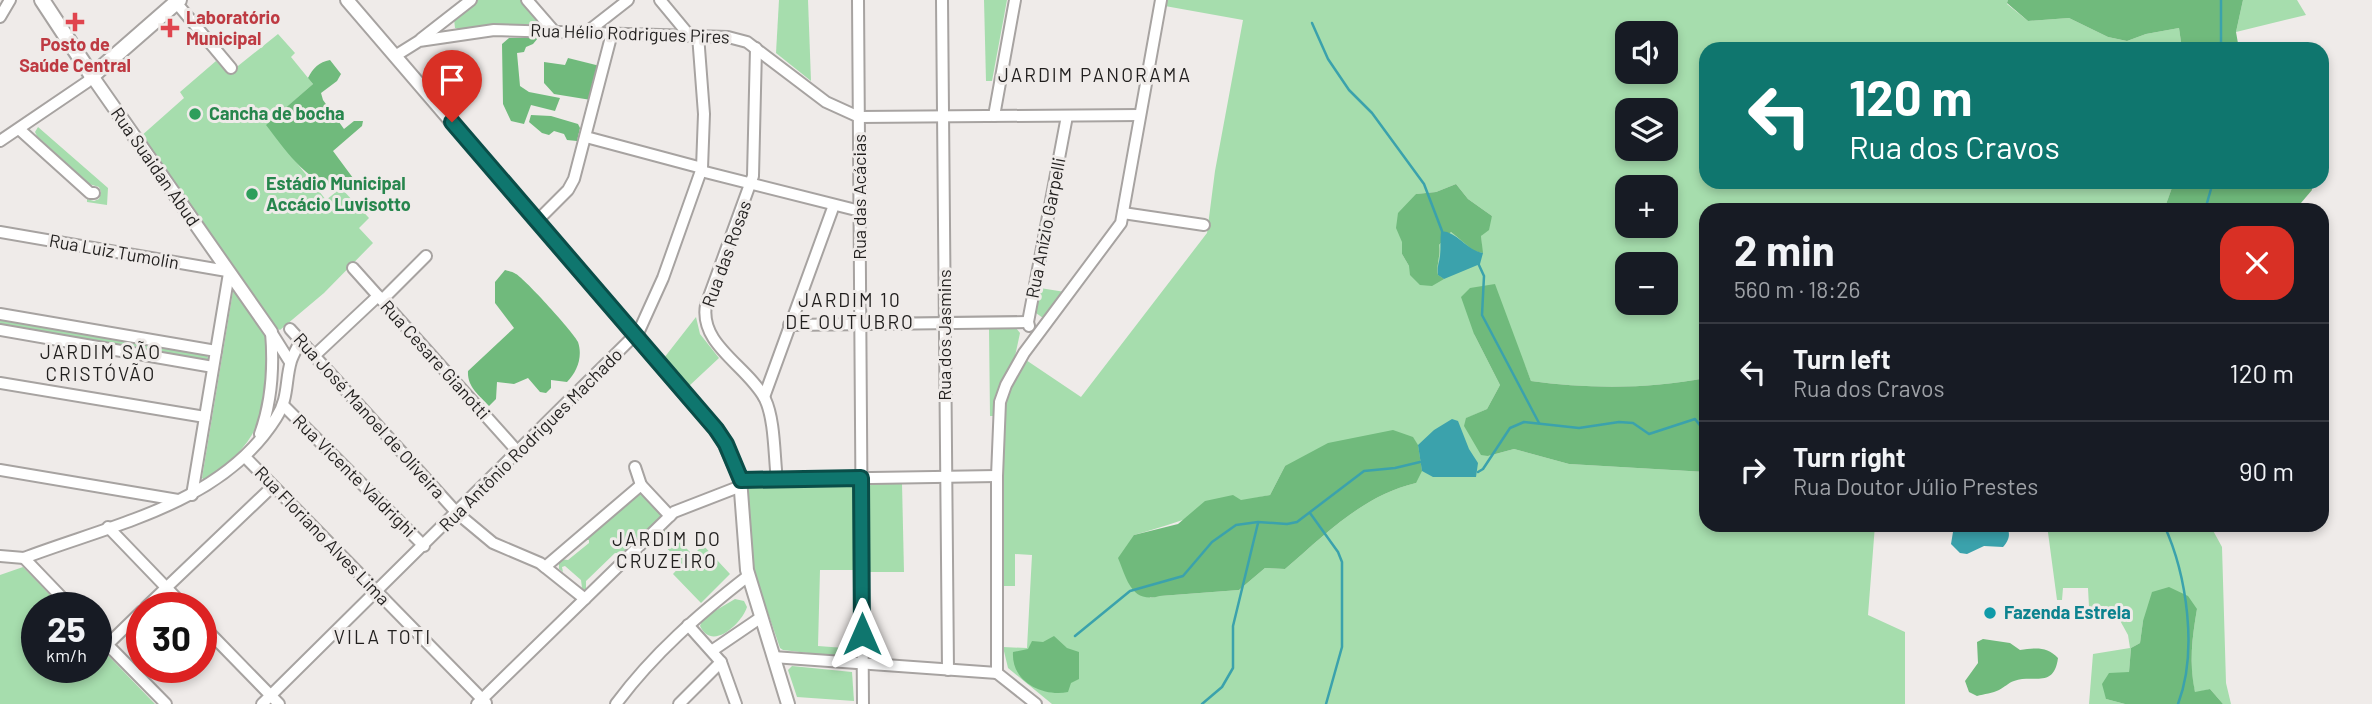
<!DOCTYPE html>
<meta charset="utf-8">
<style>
:root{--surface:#171b24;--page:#242831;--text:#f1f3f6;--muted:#9ea1a6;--line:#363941}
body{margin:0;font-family:Barlow,sans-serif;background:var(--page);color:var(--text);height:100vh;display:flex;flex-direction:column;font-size:26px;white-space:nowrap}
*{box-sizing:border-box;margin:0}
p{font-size:23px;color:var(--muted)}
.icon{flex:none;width:38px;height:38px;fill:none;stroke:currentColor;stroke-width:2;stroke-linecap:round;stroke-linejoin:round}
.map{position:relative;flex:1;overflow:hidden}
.details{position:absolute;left:1699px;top:203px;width:630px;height:329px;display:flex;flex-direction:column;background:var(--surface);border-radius:21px;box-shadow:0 4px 10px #0003}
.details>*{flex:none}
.top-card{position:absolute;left:1699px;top:42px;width:630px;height:147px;border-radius:21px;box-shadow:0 4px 10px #0003;background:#0f766e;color:#fff;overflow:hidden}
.fabs{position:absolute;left:1615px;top:21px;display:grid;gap:14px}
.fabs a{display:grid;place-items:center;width:63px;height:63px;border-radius:14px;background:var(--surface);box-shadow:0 4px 10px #0003;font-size:35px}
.speed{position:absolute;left:21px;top:592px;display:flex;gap:14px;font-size:35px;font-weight:700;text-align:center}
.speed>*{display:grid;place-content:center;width:91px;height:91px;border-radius:50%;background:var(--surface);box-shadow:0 4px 10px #0003;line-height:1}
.speed small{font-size:18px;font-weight:400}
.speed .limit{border:10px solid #d22;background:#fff;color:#111}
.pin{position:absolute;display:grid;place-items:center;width:60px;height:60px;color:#fff;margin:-72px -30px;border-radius:50% 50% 50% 0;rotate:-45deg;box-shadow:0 0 7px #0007}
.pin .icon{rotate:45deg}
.me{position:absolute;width:77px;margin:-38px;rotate:0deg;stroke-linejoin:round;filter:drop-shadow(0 0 5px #0008)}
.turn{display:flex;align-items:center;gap:24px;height:147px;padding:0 35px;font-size:32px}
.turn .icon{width:91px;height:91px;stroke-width:2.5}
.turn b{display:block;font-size:49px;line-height:60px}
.round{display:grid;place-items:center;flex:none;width:74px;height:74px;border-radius:21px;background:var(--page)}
.headline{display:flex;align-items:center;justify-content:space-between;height:119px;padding:0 35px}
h1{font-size:42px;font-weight:700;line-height:52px}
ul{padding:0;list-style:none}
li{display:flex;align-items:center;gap:21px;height:98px;padding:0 35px;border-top:2px solid var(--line)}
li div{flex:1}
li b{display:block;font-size:26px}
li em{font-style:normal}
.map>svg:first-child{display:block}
.green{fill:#a6ddad;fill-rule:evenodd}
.forest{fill:#70ba7c}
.water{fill:#3ba2ac}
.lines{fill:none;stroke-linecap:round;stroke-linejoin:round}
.stream{stroke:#3ba2ac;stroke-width:2.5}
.minor-casing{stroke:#a7a3a1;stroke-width:14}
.tertiary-casing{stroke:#a7a3a1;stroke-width:16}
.secondary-casing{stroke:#a7a3a1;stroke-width:18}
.minor{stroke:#fff;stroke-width:10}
.tertiary{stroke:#fff;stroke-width:12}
.secondary{stroke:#fff;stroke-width:14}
.route-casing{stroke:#0a4d48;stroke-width:18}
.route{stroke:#0f766e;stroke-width:12}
.health-dot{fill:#e0444e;stroke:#efebe9;stroke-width:2.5}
.leisure-dot{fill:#2e9e5b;stroke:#efebe9;stroke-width:2.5}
.culture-dot{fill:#0f9aa8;stroke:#efebe9;stroke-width:2.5}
.labels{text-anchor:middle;stroke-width:6;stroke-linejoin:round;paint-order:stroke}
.health-label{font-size:18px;font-weight:bold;fill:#be3a42;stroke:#efebe9;text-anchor:start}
.street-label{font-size:18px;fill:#211f1e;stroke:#efebe9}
.leisure-label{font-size:18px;font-weight:bold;fill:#27864d;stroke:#efebe9;text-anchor:start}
.culture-label{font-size:18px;font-weight:bold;fill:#0d838f;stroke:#efebe9;text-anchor:start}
.neighbourhood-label{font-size:19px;letter-spacing:2px;fill:#211f1e;stroke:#efebe9}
</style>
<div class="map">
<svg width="2372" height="704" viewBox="0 0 2372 704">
<rect width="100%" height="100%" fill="#efebe9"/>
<g class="green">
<polygon points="478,0 522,0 538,19 538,24 501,24 461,30 455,28 454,19"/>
<polygon points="779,0 808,0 811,81 776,53"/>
<polygon points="984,0 1007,0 992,81 986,81"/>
<path d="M1166,0H2008L2007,4L2028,21L2069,18L2108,37L2127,41L2146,34L2179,28L2182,49H1706V182H2174L2164,210H1706V378C1650,389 1588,389 1531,381L1523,361L1474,334L1500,385L1487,409L1467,418L1488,456L1514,449L1569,464L1706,472V525H1875L1868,615L1905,632V704H1052L1008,668L1003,647L1027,648L1032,555L1015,554V586H1001L1002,415L1006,395L1026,360L1081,397L1207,233L1215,171L1243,20L1165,6ZM1628,33H1666V72H1628ZM1628,110H1666V149H1628ZM1456,184L1468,199L1492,216L1481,236L1482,252L1458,238L1451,232L1439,245C1441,256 1436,264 1438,275L1409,266L1402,254V242L1416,194L1436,192ZM1628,187H1666V226H1628ZM1628,264H1666V303H1628ZM1285,466L1416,483C1362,496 1326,534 1285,569L1265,568L1239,590L1160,596L1150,598L1134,535C1180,523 1224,503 1270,495Z"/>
<polygon points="2243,0 2297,0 2306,15 2236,32"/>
<polygon points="278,34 295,53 291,57 313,84 267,125 326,200 341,188 369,218 359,228 373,243 324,293 280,330 275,327 140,137 184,98 180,92 216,61 228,74"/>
<polygon points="38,127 108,188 107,205 87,202 87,199 94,201 99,199 101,192 99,187 89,184 37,136 35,132"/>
<polygon points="1040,288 1065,292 1043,318 1036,313"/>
<path d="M233,291H235C245,304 261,321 266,336C269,346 268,358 268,369C267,422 249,452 204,480L202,478Z"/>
<polygon points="696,317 700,334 719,358 689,386 664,358"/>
<polygon points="0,319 206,355 209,359 205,361 0,326"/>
<polygon points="989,328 1016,328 1020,333 1014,361 998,392 993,416 990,416"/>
<polygon points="849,483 856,490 857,570 820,570 818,646 858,649 858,654 851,658 783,650 780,648 754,572 752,571 748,488 753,485"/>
<polygon points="902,483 904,572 867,572 868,487 872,484"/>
<polygon points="641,492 661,513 661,518 624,554 615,553 586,581 586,589 584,590 582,588 581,580 565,566 562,567 563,572 559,569 559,559 568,560 589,543 589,540 582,540"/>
<path d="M2047,525H2210L2222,547L2226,683L2231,704H2223L2210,689L2195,693C2189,664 2192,638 2197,609L2143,621L2140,643L2131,648L2129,672L2106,699L2125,704H2089L2093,654L2130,648L2128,635L2117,615L2089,607L2088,588H2063L2062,600H2057Z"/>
<polygon points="666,528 693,555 703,545 730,574 701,603 673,574 682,564 657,538"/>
<polygon points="23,567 62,607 37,607 37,667 96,667 96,643 155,704 0,704 0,575"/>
<path d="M735,599L744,601L747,607C742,623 712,652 700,626L703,618Z"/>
<polygon points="792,666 852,672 854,701 797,697 788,670"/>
</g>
<g class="forest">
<polygon points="2008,0 2243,0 2236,32 2239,49 2182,49 2179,28 2146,34 2127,41 2108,37 2069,18 2028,21 2007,3"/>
<polygon points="509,38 538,38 533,44 526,47 524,52 517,53 520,86 529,92 560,98 555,111 531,105 524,124 511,121 503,104 502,44"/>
<polygon points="568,58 600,66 591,100 554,94 544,83 544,62 565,65"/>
<path d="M330,60L341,74L337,81L321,93L323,100L344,129L354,121H363L362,126L333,151L353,178C321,205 284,148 266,125L313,84L308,78C313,68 319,62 330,60Z"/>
<polygon points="531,115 551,116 578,124 580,128 577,141 567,140 564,134 554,131 549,135 542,133 529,122"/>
<polygon points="2174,182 2311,182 2312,190 2295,210 2164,210"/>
<path d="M1456,184L1468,199L1492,216L1489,230L1481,236L1483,253L1474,251L1451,232L1439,245C1441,256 1436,264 1438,275L1444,279L1432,286L1420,285L1410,275L1409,266L1402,254V242L1396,228L1398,213L1416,194L1436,192Z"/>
<path d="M505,270C509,271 513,272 516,274C525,279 575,334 578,342C583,357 577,372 567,382L551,380V388L546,393L540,392L528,378L514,384L497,382L496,399L489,406C479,395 467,387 468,371L514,328L495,303V282Z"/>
<path d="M1495,284L1531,381C1588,389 1650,389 1706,378V472L1569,464L1514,449L1488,456L1481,455L1464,426L1466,418L1487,409L1500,385L1474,334L1461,297L1470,288Z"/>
<path d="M1393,430L1413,437L1418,445L1422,471L1416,483C1362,496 1326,534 1285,569L1265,568L1239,590L1160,596C1131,604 1127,579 1118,558L1134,535L1178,524L1205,501L1233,495L1241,500L1270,495L1285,466L1328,443Z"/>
<path d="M2169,587L2188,596L2197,609C2192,638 2189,663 2195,692L2210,689L2223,704H2125L2106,699L2102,684L2109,673L2129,672L2131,648L2140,643L2143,621L2152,592Z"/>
<path d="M1054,636L1067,648L1079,652V679L1071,683L1068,692C1043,697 1011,682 1013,652L1028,649L1032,641L1043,642Z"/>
<path d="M1983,639L2010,643L2020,650C2035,648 2047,646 2058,658C2054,689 2033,674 2014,681C2008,683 2005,687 1999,690C1993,693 1984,694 1977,696L1969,692L1965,681L1978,663L1977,642Z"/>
</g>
<g class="water">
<path d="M1441,231C1458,232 1466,250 1483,253L1480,264L1444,279L1438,275C1437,266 1439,264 1440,256C1441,248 1440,239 1441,231Z"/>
<polygon points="1452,419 1458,421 1469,449 1478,463 1476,477 1433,477 1422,471 1418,445 1434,430"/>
<path d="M1996,525H2003C2012,530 2010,540 2003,547L1984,546L1967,554L1960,553L1951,544L1953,532L1957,530L1986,532Z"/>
</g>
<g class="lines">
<g class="stream">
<polyline points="1312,23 1328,59 1349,90 1372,113 1424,184 1442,231"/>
<polyline points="2221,49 2221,0"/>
<polyline points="2205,210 2213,182"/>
<polyline points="1478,263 1484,276 1482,315 1539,423"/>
<polyline points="1478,472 1483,469 1510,428 1524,422 1579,428 1619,422 1633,423 1649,434 1695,419 1706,433"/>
<polyline points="1310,513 1338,552 1342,562 1342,647 1326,704"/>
<path d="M2164,525C2187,575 2198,652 2178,704"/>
<polyline points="1075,636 1130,591 1183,576 1212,542 1236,525 1258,522 1287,524 1297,522 1364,471 1395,468 1420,462"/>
<polyline points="1202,704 1222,687 1233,668 1233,626 1258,523"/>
</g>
<g class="minor-casing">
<g id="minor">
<polyline points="174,0 231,68"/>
<polyline points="527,0 554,31"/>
<polyline points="660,0 689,35"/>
<polyline points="858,0 863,704"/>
<polyline points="942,0 948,670"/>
<polyline points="0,17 10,0"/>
<polyline points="587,32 628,0"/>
<polyline points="421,39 471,0"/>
<path d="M756,48L753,176L706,305C699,345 748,366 765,399C775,420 774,456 777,480"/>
<polyline points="395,56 419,41 494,30 728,37 747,42 826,102 859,117 1140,115"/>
<polyline points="994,116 1015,0"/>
<polyline points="19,129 90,193 94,193"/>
<polyline points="586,137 702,168"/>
<polyline points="0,141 87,82 92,76"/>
<polyline points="701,171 860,211"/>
<polyline points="1123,213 1204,225"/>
<polyline points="537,221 568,190 574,179 612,33"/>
<polyline points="0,232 227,271"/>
<polyline points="353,268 518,452"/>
<polyline points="382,300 426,256"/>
<polyline points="0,314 216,351"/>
<polyline points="789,325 1028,322"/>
<polyline points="1029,326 1028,322 1067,116"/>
<polyline points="290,329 457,513 493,543 540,563 585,599"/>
<polyline points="0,330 213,367"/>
<polyline points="273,335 290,362"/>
<polyline points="314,356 378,296"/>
<polyline points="0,383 205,417"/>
<polyline points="764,397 834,205"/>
<polyline points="283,405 424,546"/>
<path d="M260,434C272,401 274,367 271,332"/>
<polyline points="246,458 486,703"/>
<polyline points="635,467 641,485"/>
<polyline points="0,470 178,500"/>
<polyline points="741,480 997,476"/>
<polyline points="192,495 229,273"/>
<polyline points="108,527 185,607"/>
<path d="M0,556L24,558C113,524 222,504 276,418C289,398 285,381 291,361C293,355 297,348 300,342"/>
<polyline points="24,558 71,607"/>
<polyline points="545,567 641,485 670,516"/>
<polyline points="146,607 273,486"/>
<polyline points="201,624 279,704"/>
<polyline points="688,625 721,662 736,704"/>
<polyline points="96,633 166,704"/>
<polyline points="107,645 142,611"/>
<polyline points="713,650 760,618"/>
<polyline points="773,657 997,673"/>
<polyline points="997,673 997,476 1000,402 1006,385 1024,353 1121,223 1161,0"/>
<polyline points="997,673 1036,704"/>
<polyline points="262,704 639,331 663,278 702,168 704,114 698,35"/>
<polyline points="477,704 674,512 741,486"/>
<path d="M616,704C653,654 699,614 748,576"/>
<polyline points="679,704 721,662"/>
</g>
</g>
<g class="tertiary-casing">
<g id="tertiary">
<polyline points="347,0 721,436 740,478 747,570 788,704"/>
<polyline points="92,76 271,332"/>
</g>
</g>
<g class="secondary-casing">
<polyline id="secondary" points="42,0 92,76 179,0"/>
</g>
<use href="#minor" class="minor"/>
<use href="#tertiary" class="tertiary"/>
<use href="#secondary" class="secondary"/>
</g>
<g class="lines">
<g class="route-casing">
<polyline id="route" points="452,122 716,429 726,444 741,480 861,478 862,634"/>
</g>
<use href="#route" class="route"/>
</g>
<g class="health-dot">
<path d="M71.5 11.5h7v7h7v7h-7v7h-7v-7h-7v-7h7z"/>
<path d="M166.5 17.5h7v7h7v7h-7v7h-7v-7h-7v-7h7z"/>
</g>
<g class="leisure-dot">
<circle cx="195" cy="114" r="7"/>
<circle cx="252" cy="194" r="7"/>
</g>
<circle class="culture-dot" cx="1990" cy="613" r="7"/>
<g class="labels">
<g class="health-label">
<text x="186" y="24">Laboratório<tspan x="186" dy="21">Municipal</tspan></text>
<text x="75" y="51" text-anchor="middle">Posto de<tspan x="75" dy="21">Saúde Central</tspan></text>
</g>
<g class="street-label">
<text transform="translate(630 34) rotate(2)" y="6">Rua Hélio Rodrigues Pires</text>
<text transform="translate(155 167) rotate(55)" y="6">Rua Suaidan Abud</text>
<text transform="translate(860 197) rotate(-90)" y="6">Rua das Acácias</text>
<text transform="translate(1046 228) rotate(-79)" y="6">Rua Anízio Garpelli</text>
<text transform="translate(114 252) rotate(10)" y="6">Rua Luiz Tumolin</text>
<text transform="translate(727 254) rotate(-70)" y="6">Rua das Rosas</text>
<text transform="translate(945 335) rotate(-90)" y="6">Rua dos Jasmins</text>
<text transform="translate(435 360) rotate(48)" y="6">Rua Cesare Gianotti</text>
<text transform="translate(369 416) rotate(48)" y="6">Rua José Manoel de Oliveira</text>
<text transform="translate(531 440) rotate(-45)" y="6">Rua Antônio Rodrigues Machado</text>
<text transform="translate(354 476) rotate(45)" y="6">Rua Vicente Valdrighi</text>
<text transform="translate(322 536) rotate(46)" y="6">Rua Floriano Alves Lima</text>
</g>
<g class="leisure-label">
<text x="209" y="120">Cancha de bocha</text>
<text x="266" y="190">Estádio Municipal<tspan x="266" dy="21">Accácio Luvisotto</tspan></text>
</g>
<g class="culture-label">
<text x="2004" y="619">Fazenda Estrela</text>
</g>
<g class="neighbourhood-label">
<text x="1095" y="82">JARDIM PANORAMA</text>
<text x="850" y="307">JARDIM 10<tspan x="850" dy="22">DE OUTUBRO</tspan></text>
<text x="101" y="359">JARDIM SÃO<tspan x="101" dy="22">CRISTÓVÃO</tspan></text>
<text x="667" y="546">JARDIM DO<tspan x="667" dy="22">CRUZEIRO</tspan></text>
<text x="383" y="644">VILA TOTI</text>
</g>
</g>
</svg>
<div class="fabs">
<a><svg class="icon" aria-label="sound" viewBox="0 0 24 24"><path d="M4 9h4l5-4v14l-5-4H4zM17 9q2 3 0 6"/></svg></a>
<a><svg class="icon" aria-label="layers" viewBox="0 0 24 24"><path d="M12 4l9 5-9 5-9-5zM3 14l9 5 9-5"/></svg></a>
<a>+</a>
<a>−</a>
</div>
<div class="speed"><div>25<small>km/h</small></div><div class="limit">30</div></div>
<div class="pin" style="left:452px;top:122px;background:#d93025"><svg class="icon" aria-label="arrive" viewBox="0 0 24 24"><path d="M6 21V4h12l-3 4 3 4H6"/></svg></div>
<svg class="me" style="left:862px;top:634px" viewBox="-20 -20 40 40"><path d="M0-17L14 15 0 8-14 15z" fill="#0f766e" stroke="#fff" stroke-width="4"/></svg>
<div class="top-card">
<div class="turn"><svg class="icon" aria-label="left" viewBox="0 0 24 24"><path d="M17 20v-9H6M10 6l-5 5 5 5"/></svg><div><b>120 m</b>Rua dos Cravos</div></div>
</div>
<section class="details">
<div class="headline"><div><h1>2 min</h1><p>560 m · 18:26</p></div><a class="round" style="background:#d93025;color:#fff"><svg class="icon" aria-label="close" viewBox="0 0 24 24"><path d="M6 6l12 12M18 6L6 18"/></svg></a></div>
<ul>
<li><svg class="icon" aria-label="left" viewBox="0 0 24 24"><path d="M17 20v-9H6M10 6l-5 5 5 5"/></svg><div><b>Turn left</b><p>Rua dos Cravos</p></div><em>120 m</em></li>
<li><svg class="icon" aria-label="right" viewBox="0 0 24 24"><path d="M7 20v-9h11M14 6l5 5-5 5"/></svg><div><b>Turn right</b><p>Rua Doutor Júlio Prestes</p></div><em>90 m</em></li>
</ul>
</section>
</div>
